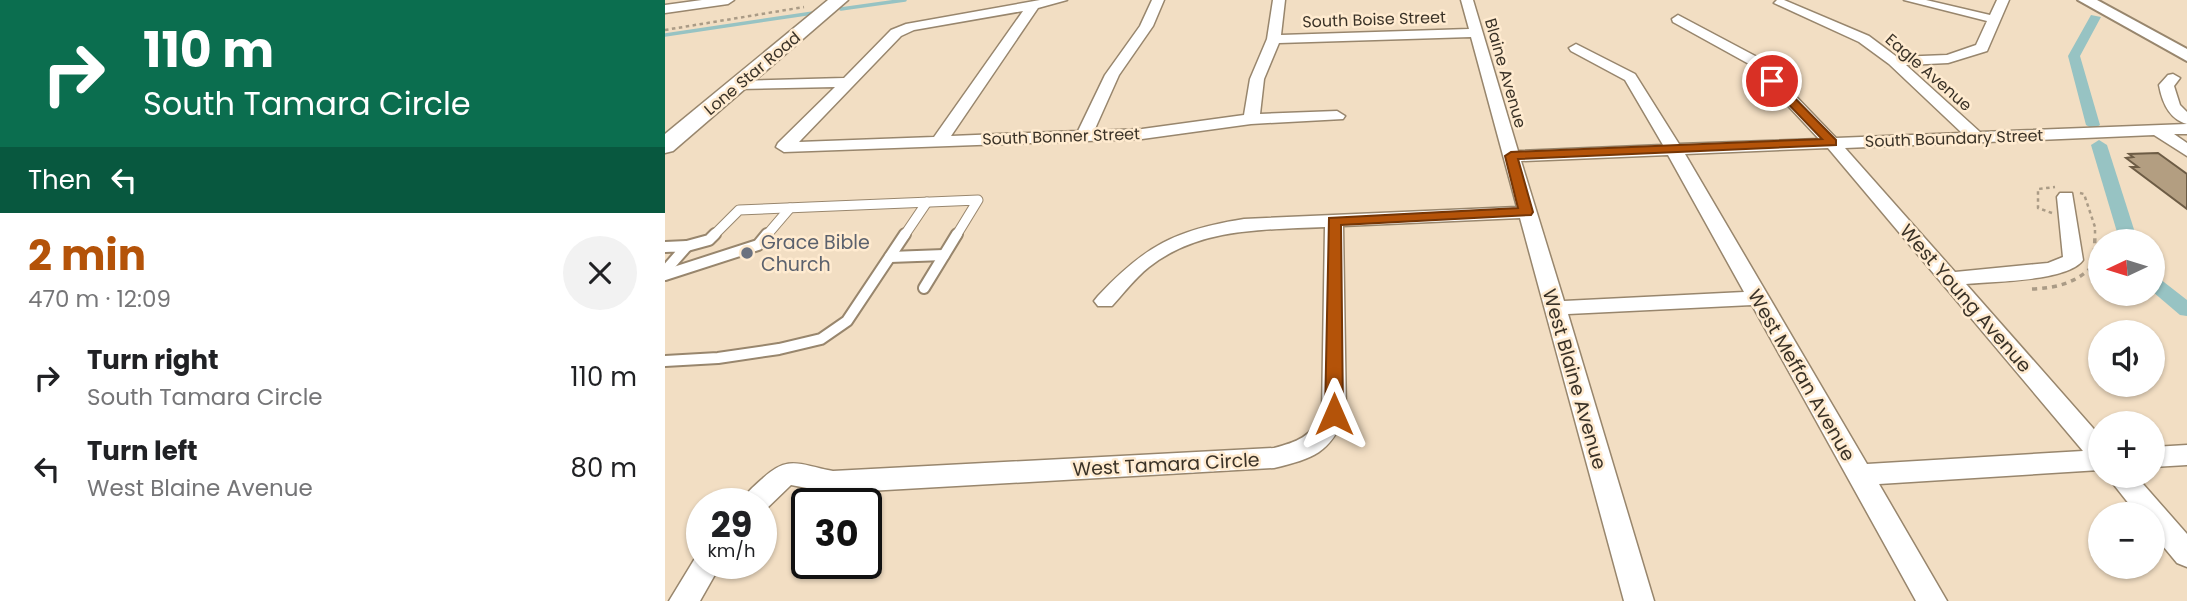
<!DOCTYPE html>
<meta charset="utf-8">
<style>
:root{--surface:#fff;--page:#f2f2f2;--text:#202124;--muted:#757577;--accent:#b45309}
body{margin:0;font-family:Poppins,sans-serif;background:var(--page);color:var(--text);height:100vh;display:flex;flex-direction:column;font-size:26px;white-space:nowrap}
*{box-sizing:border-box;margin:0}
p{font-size:23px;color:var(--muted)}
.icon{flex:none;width:38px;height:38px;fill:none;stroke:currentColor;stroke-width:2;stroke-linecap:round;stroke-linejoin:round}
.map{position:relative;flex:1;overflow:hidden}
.side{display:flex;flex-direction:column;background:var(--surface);width:665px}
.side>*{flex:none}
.top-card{background:#0b6e4f;color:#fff;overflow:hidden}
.needle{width:46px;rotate:266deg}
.tools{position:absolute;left:1423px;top:229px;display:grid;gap:14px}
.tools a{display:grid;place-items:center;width:77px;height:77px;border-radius:50%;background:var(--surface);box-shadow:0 2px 5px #0004;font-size:35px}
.speed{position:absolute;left:21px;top:488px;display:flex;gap:14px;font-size:35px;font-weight:700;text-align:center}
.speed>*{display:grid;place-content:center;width:91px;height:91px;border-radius:50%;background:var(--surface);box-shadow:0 2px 5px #0004;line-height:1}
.speed small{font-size:18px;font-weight:400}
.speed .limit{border:4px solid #111;border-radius:10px;background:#fff;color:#111}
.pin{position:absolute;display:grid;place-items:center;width:60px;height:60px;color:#fff;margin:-30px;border:4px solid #fff;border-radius:50%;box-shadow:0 2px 7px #0007}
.me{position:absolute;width:77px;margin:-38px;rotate:0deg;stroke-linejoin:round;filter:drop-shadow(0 0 5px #0008)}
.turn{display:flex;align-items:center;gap:24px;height:147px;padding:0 28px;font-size:32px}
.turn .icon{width:91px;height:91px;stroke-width:2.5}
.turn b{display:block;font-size:49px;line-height:60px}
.then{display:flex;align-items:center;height:66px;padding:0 28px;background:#0003;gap:14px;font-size:26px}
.round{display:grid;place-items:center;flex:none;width:74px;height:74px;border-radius:37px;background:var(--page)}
.summary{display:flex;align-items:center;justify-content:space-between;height:119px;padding:0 28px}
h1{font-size:42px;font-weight:700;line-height:52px;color:var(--accent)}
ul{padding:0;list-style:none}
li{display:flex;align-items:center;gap:21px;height:91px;padding:0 28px}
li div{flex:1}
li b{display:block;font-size:26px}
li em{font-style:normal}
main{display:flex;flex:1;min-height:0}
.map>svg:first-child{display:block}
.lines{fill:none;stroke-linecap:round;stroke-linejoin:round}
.stream{stroke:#97c3c3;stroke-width:3.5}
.canal{fill:#97c3c3;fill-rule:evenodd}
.building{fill:#b39e81;stroke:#6d5c45;stroke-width:2}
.service-far1-casing{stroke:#98866d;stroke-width:11}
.service-casing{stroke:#98866d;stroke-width:14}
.minor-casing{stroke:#98866d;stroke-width:3}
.tertiary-casing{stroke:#98866d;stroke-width:4}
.secondary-casing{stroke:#98866d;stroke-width:3}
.path-far1{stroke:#aa9b86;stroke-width:2.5;stroke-dasharray:3.5 3.5;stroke-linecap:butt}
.path{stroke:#aa9b86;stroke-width:3.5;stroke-dasharray:5 5;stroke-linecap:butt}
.service-far1{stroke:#fff;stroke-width:9}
.service{stroke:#fff;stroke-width:10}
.minor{fill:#fff;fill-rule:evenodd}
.tertiary{fill:#fff;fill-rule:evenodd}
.secondary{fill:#fff;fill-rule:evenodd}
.route{fill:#b45309;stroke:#753606;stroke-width:2}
.worship-dot{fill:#6b7280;stroke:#ffebd0;stroke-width:2.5}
.labels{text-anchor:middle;stroke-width:5;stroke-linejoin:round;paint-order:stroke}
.far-street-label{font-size:16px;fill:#3a3227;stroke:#ffebd0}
.worship-label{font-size:19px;fill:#5b616d;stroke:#ffebd0;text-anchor:start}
.street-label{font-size:19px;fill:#3a3227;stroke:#ffebd0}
</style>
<main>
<section class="side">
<div class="top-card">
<div class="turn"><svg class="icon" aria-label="right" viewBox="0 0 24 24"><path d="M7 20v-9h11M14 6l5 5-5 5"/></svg><div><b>110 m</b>South Tamara Circle</div></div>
<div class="then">Then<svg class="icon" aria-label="left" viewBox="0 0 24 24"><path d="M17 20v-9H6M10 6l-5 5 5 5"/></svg></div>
</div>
<div class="summary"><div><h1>2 min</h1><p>470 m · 12:09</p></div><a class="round"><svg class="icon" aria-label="close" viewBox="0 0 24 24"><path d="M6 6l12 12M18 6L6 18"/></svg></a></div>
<ul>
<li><svg class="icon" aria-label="right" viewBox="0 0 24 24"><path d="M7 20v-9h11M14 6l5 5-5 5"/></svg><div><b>Turn right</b><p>South Tamara Circle</p></div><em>110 m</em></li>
<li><svg class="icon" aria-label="left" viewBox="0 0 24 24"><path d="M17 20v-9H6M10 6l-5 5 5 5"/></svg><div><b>Turn left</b><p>West Blaine Avenue</p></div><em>80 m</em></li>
</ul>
</section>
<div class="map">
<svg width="1522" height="601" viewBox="0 0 1522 601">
<rect width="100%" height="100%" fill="#f2dec3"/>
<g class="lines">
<g class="stream">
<polyline points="176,9 240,0"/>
<polyline points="0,35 148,13"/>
</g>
<g class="canal">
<polygon points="1426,15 1436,17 1415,56 1435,125 1428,129 1421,125 1403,56"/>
<polygon points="1434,140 1442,145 1473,242 1455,242 1426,145"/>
<polygon points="1488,277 1495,279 1522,300 1522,316 1515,315 1488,292"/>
</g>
</g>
<polygon class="building" points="1493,153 1522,174 1522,209 1466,167 1473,167 1461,158 1468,157 1464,154"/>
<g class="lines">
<g class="service-far1-casing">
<g id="service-far1">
<polyline points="48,236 74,210 313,200 291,236"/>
<polyline points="101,236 125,208"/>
<polyline points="239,236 262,202"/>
</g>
</g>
<g class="service-casing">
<g id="service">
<polyline points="22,246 44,240 50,234"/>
<polyline points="0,247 22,246 0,271"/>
<polyline points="225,257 279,255"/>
<polyline points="0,275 93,245 102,234"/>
<polyline points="259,288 292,234"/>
<polyline points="0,361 53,358 114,349 156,339 182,321 240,234"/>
</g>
</g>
<g class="minor-casing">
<g id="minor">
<polygon points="37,0 69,0 63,4 0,13 0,5"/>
<path d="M375,0H402L373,8L286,136L413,131L440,75L475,26L487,0H499L488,26L454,75L429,131L477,129L579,115L585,79L602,39L608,0H620L616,35L804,29L796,0H808L853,151L998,145L960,80L906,51L904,48L911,44L970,74L1014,144L1154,139L1084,64L1008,22L1007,19L1013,15L1094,58L1171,138L1297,133L1224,64L1194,42L1109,3L1112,0H1119L1204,36L1232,57L1282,55L1311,45L1322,21L1239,0H1261L1325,15L1332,0H1344L1322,51L1283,63L1241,65L1315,132L1522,124V134H1509L1522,143V156L1489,135L1180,148L1290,272L1383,263L1398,257L1392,197L1395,193H1407L1418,260C1402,282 1327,281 1301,284L1435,436V470L1214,484L1282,601H1251L1087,305L903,314L989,601H959L855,218L678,226L681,414C664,454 649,458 609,468L168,493L126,485L98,512L96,504H75C80,494 88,487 97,479C124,454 134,465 168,471L609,448C632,442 646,437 657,414L660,227C599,230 535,227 484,267C470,278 459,293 447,306H433L429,301L433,296C480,246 510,230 579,219L852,207L806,37L614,43L599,79L595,114L672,111L680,116L678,119L586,124L477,139L119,152L111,147L113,143L170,87L73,89L66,85L73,81L179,78L226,30L241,24ZM358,11L269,137L134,142L236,36L249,30ZM1163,148L1418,451L1202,464L1020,154ZM1003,155L1079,292L899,301L856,161Z"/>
<path d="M1508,74L1515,78L1509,86L1515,105L1522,112V124C1504,119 1497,102 1494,85L1503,75Z"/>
<polygon points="1522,445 1522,465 1488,467 1488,447"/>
<polygon points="1442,476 1471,476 1522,534 1522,567 1512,563 1488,534 1488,514 1472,514"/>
<polygon points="37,553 37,564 56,564 35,601 4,601 32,555"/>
</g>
</g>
<g class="tertiary-casing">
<polygon id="tertiary" points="1413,0 1432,0 1522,49 1522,61"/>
</g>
<g class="secondary-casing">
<polygon id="secondary" points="163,0 183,0 8,151 0,153 0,134"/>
</g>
<g class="path-far1">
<polyline points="0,30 139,7"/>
<polyline points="1415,193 1419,194 1430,227 1430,236"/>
<polyline points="1387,213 1373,208 1373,189 1390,187"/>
</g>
<path class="path" d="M1367,289C1392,288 1411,283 1429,265L1430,234"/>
<use href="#service-far1" class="service-far1"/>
<use href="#service" class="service"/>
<use href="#minor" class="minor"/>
<use href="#tertiary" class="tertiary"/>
<use href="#secondary" class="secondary"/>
</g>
<polygon class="route" points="1103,79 1111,79 1171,140 1171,145 853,159 868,212 866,215 676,225 678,414 675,418 662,418 660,414 664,218 853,208 840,156 846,152 1157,139 1103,83"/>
<circle class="worship-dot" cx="82" cy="253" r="7"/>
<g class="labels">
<g class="far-street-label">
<text transform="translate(709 19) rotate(-2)" y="6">South Boise Street</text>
<text transform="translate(1264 72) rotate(41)" y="6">Eagle Avenue</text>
<text transform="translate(87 73) rotate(-40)" y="6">Lone Star Road</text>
<text transform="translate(841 73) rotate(74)" y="6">Blaine Avenue</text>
<text transform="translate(396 136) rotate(-2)" y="6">South Bonner Street</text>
<text transform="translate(1289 138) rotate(-2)" y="6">South Boundary Street</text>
</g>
<g class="worship-label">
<text x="96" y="249">Grace Bible<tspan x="96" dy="22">Church</tspan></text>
</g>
<g class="street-label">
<text transform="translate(1301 298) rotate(49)" y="7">West Young Avenue</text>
<text transform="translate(1137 375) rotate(60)" y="7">West Meffan Avenue</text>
<text transform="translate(910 379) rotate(74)" y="7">West Blaine Avenue</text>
<text transform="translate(501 464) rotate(-3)" y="7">West Tamara Circle</text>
</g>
</g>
</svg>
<div class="tools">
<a><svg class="needle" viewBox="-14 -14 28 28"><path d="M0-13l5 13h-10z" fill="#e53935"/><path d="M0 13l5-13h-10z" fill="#757577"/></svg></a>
<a><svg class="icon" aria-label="sound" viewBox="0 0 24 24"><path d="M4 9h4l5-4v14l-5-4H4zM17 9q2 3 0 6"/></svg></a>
<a>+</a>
<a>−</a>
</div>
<div class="speed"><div>29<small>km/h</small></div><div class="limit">30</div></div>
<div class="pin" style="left:1107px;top:81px;background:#d93025"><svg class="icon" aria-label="arrive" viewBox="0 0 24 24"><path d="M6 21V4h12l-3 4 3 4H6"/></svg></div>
<svg class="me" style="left:669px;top:414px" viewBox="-20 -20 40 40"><path d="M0-17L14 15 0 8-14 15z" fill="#b45309" stroke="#fff" stroke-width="4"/></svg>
</div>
</main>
